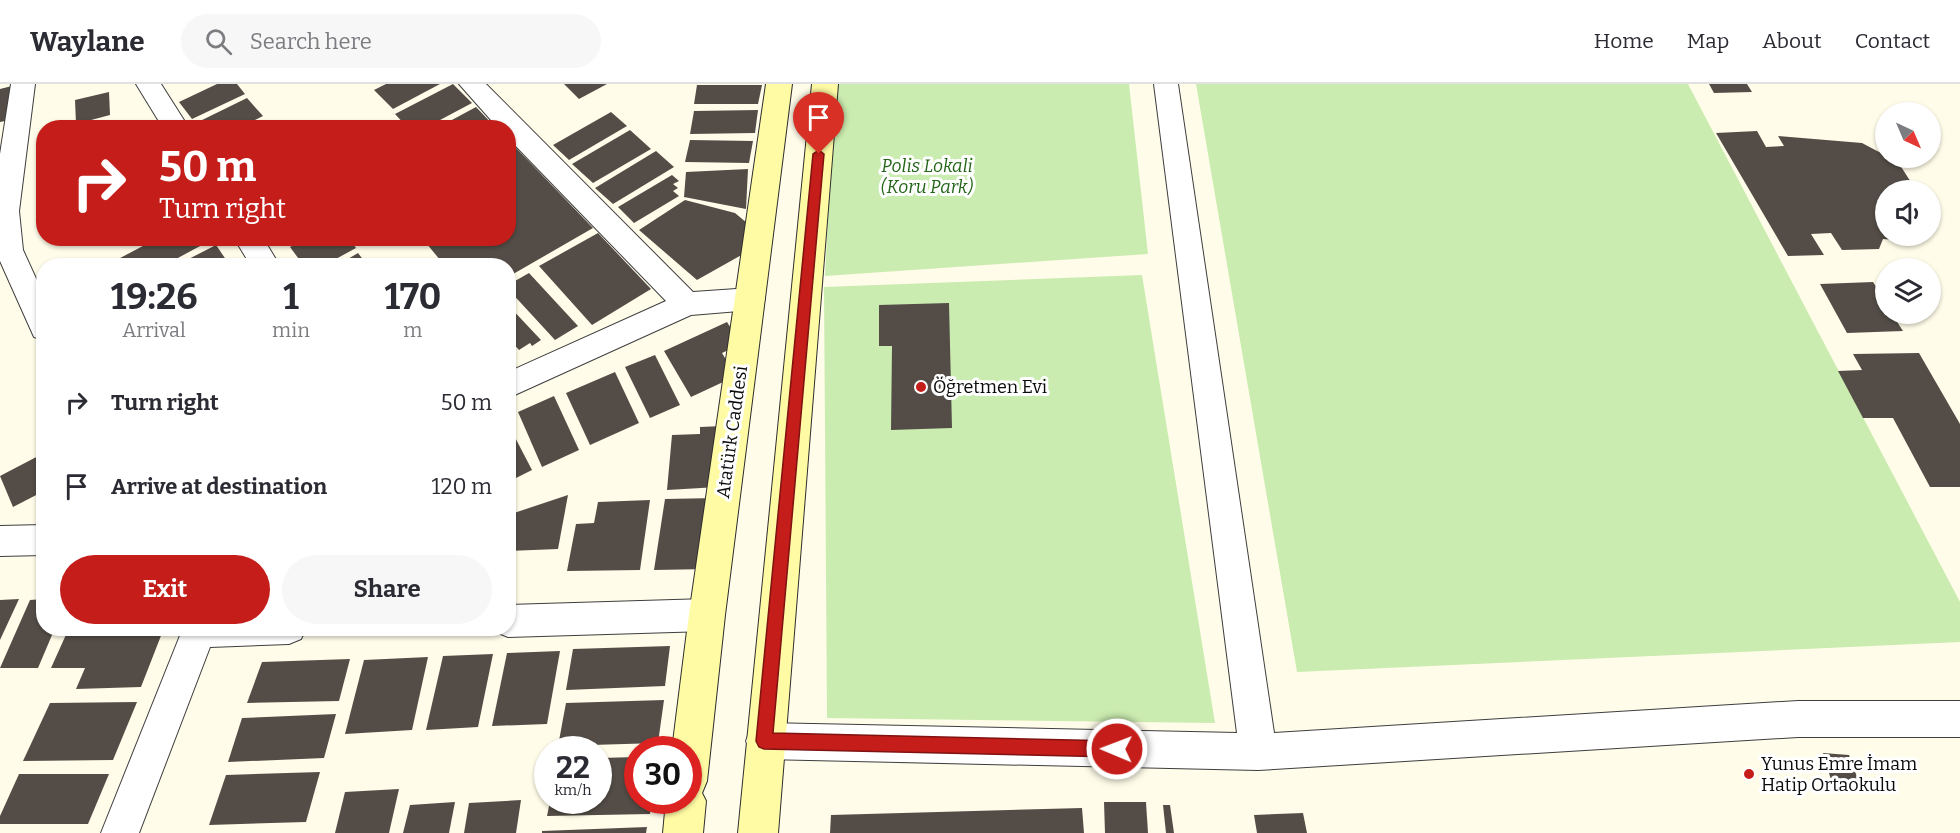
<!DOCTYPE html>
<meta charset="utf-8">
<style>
:root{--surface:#fff;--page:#f7f7f7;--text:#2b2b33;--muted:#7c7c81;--line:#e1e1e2;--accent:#c41d1a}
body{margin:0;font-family:Bitter,serif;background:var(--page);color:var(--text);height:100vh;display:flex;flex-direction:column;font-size:22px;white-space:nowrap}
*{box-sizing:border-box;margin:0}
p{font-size:20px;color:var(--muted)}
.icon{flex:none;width:33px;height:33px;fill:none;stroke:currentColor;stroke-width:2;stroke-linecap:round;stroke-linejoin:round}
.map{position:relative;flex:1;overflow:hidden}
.side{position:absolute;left:36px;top:174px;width:480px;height:378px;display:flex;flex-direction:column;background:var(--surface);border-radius:24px;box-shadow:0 2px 4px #0004}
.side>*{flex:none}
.banner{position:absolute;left:36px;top:36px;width:480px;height:126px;border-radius:24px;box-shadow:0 2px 4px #0004;background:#c41d1a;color:#fff;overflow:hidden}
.needle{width:39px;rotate:136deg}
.tools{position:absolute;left:1875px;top:18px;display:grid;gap:12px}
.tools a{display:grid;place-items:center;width:66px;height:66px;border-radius:50%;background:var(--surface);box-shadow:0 2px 4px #0004;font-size:30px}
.speed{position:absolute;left:534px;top:652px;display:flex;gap:12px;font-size:30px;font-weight:700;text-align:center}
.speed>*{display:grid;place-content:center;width:78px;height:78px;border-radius:50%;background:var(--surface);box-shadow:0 2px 4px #0004;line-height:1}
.speed small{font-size:15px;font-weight:400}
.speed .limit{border:9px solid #d22;background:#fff;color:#111}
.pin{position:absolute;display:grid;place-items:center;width:51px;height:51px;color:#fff;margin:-62px -26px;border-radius:50% 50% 50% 0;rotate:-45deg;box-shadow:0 0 6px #0007}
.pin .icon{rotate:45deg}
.me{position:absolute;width:66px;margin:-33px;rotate:271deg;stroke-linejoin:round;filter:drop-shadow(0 0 4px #0008)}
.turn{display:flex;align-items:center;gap:21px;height:126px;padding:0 24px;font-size:27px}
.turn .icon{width:78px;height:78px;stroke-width:2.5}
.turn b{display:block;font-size:42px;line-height:51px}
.eta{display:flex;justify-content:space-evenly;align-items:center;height:102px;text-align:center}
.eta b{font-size:36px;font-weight:700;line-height:42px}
.cta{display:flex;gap:12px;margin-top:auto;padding:12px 24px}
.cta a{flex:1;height:69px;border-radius:36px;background:var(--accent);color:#fff;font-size:24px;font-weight:700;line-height:69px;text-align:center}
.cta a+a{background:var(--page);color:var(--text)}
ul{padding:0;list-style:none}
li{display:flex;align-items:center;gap:18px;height:84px;padding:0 24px}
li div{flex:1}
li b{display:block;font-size:22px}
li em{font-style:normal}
header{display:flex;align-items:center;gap:36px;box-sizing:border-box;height:84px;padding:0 30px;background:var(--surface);border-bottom:2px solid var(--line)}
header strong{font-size:28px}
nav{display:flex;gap:33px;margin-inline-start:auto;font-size:21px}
.search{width:420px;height:54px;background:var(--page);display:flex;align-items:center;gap:15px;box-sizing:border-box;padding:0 21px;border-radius:33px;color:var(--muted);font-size:22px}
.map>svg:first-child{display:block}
.green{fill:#cbecb0}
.building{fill:#544d47}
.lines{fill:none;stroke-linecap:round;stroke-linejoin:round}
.street-casing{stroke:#3e3e3e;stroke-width:2}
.secondary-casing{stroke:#2d2d2d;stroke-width:2}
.street{fill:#fff;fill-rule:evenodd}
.secondary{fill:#fffba4;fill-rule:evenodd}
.route{fill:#c41d1a;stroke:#7f1311;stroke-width:1.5}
.poi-dot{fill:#c41d1a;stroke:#fff;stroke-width:2}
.labels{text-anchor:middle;stroke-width:6;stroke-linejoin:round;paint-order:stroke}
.park-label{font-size:18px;font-style:italic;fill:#236618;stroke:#fff}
.poi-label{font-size:18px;fill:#0b0b0b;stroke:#fff;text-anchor:start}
.street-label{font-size:18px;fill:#0b0b0b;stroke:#fff}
</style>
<header>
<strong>Waylane</strong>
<div class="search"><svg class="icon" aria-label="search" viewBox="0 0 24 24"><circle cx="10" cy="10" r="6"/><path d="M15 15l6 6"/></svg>Search here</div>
<nav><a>Home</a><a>Map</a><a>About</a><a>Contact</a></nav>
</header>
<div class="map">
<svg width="1960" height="749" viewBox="0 0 1960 749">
<rect width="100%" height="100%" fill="#fffce9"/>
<g class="green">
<polygon points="835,0 1129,0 1148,170 825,192"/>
<polygon points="1196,0 1688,0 1960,518 1960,558 1297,588"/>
<polygon points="1142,191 1215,639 827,634 824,203"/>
</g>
<g class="building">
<polygon points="217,0 237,0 245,10 192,35 179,18"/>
<polygon points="386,0 440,0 393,25 374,6"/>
<polygon points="453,0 472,19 425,44 408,44 395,30"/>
<polygon points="564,0 607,0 579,15"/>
<polygon points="1709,0 1747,0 1752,8 1714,9"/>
<polygon points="697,1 762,1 758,20 694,20"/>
<polygon points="12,2 10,36 0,38 0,5"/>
<polygon points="109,8 110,31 76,40 75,16"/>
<polygon points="247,14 263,32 239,44 200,44 196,39"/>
<polygon points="476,23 496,44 437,44"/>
<polygon points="758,26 755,49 690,50 694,27"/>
<polygon points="611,28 627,42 569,76 553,61"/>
<polygon points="630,46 651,65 593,99 572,80"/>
<polygon points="1757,47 1766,63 1784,62 1778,52 1862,59 1898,78 1916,106 1886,106 1886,152 1926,152 1921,158 1883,155 1879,165 1842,166 1831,149 1811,150 1824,171 1788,172 1716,49"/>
<polygon points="690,56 753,57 749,79 685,78"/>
<polygon points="516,64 593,144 508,193 508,182 445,182 422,154 508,154 508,68"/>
<polygon points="656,67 674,83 613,120 595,104"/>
<polygon points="748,85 746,125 684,113 686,88"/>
<polygon points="672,91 679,97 673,100 678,104 673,107 679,112 634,139 618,123"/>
<polygon points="685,116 735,129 747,139 745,169 697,196 639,146"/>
<polygon points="598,149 651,205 592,241 539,182"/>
<polygon points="158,154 215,154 163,182 105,182"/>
<polygon points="306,154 349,154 356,164 323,182 304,182 290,163"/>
<polygon points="216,161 229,180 175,182"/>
<polygon points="358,169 368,182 336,182"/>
<polygon points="529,189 578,242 555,256 508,205 508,201"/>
<polygon points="1873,198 1886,218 1886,230 1892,230 1903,247 1847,249 1820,200"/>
<polygon points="949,219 952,344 891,346 892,262 879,262 879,221"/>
<polygon points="508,221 541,256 532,262 530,259 519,266 508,254"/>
<polygon points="727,238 741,260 722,269 736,292 691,313 664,267"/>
<polygon points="1919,269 1960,340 1960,403 1930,403 1893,334 1863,334 1838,287 1862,286 1853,270"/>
<polygon points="655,271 680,321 650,334 625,283"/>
<polygon points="615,288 639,339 590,361 566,309"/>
<polygon points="554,312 579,366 542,383 518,328"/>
<polygon points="508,340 532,386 508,398"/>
<polygon points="723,342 718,403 667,406 672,351 700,350 700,343"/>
<polygon points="44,369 44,407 13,423 0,392"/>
<polygon points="568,411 558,465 508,467 514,429"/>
<polygon points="717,414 709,485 654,486 665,415"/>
<polygon points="650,416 640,486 567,487 576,440 594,439 598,418"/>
<polygon points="19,515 0,556 0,516"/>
<polygon points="44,515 44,544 55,544 38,584 0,584 30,516"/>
<polygon points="69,544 164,544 141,603 76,605 85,584 51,584"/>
<polygon points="670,562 665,602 566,606 573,565"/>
<polygon points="560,567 547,640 492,642 507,569"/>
<polygon points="493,570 478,643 426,646 443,572"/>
<polygon points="428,573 412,646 345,650 364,576"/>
<polygon points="350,575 339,617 247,619 262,578"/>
<polygon points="664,616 658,659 558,662 566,619"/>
<polygon points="137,618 113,676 23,677 50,619"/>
<polygon points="336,630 324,674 228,678 242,634"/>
<polygon points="1823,669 1849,671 1860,701 1832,699"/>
<polygon points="638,673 638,717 652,717 650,730 547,732 550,717 598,717 598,674"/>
<polygon points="320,688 306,738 209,741 226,691"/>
<polygon points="19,690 109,690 88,740 0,740 0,732"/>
<polygon points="399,705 389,749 335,749 345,708"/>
<polygon points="521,716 516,749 464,749 469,719"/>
<polygon points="455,718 449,749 403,749 410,721"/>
<polygon points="1104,718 1146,718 1148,749 1105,749"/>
<polygon points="1163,721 1170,721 1174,749 1166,749"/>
<polygon points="1082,724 1084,749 830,749 831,731"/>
<polygon points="1303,729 1307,749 1257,749 1254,731"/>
<polygon points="647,743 646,749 542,749 542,747"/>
</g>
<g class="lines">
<g class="street-casing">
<g id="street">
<polygon points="11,0 35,0 19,127 23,166 44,212 44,256 34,253 0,177 0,70"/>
<polygon points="136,0 161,0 189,44 163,44"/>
<polygon points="459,0 486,0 693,208 751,204 761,207 765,215 761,223 751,226 691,231 508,314 508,288 666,217 508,54 508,44 498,44"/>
<polygon points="1154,0 1178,0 1274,649 1798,617 1960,617 1960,653 1798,653 1258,686 764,675 751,670 746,657 751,644 764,639 1237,649"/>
<polygon points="234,154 263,154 280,182 251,182"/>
<polygon points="44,441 44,471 0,472 0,442"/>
<polygon points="707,515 719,520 724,531 719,542 707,547 508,553 496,548 494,544 508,544 508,521"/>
<polygon points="183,544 306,544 301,555 289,560 210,563 139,749 101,749"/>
</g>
</g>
<g class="secondary-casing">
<g id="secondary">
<polygon points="766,0 792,0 725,531 707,697 702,709 706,717 703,749 663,749 666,717 688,717 688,666 672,666 689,531"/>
<polygon points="812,0 838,0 778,749 738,749"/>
</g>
</g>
<use href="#street" class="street"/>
<use href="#secondary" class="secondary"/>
</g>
<polygon class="route" points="819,66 824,70 773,649 1117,657 1123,659 1125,665 1123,670 1117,673 764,665 759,663 756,657 813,70"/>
<g class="poi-dot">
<circle cx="921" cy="303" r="6"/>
<circle cx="1749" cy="690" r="6"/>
</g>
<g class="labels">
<g class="park-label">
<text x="927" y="88">Polis Lokali<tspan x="927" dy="21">(Koru Park)</tspan></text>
</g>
<g class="poi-label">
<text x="933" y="309">Öğretmen Evi</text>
<text x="1761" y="686">Yunus Emre İmam<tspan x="1761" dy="21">Hatip Ortaokulu</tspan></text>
</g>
<g class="street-label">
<text transform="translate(732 348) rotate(-82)" y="6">Atatürk Caddesi</text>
</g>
</g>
</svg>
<div class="tools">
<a><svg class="needle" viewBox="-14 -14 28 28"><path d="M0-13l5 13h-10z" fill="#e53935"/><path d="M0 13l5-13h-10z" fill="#7c7c81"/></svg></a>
<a><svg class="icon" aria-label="sound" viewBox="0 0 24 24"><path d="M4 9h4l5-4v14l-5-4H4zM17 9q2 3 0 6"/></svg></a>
<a><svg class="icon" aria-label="layers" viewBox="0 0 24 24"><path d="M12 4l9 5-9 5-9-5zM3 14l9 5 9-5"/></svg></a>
</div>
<div class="speed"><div>22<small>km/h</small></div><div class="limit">30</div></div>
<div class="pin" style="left:819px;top:70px;background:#d93025"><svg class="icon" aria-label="arrive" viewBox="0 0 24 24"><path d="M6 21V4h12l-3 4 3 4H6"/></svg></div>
<svg class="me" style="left:1117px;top:665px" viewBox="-20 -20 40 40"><circle r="17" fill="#c41d1a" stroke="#fff" stroke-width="3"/><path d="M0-11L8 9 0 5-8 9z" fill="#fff"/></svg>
<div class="banner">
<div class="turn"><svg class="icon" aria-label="right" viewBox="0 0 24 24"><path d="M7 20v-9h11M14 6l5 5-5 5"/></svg><div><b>50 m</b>Turn right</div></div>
</div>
<section class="side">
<div class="eta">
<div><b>19:26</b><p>Arrival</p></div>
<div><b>1</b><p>min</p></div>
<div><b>170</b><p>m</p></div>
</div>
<ul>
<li><svg class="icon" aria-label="right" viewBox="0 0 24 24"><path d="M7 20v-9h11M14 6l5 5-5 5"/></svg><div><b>Turn right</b></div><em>50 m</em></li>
<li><svg class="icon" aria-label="arrive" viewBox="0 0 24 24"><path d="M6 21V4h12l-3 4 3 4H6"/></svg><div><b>Arrive at destination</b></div><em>120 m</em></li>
</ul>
<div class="cta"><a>Exit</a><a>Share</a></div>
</section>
</div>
